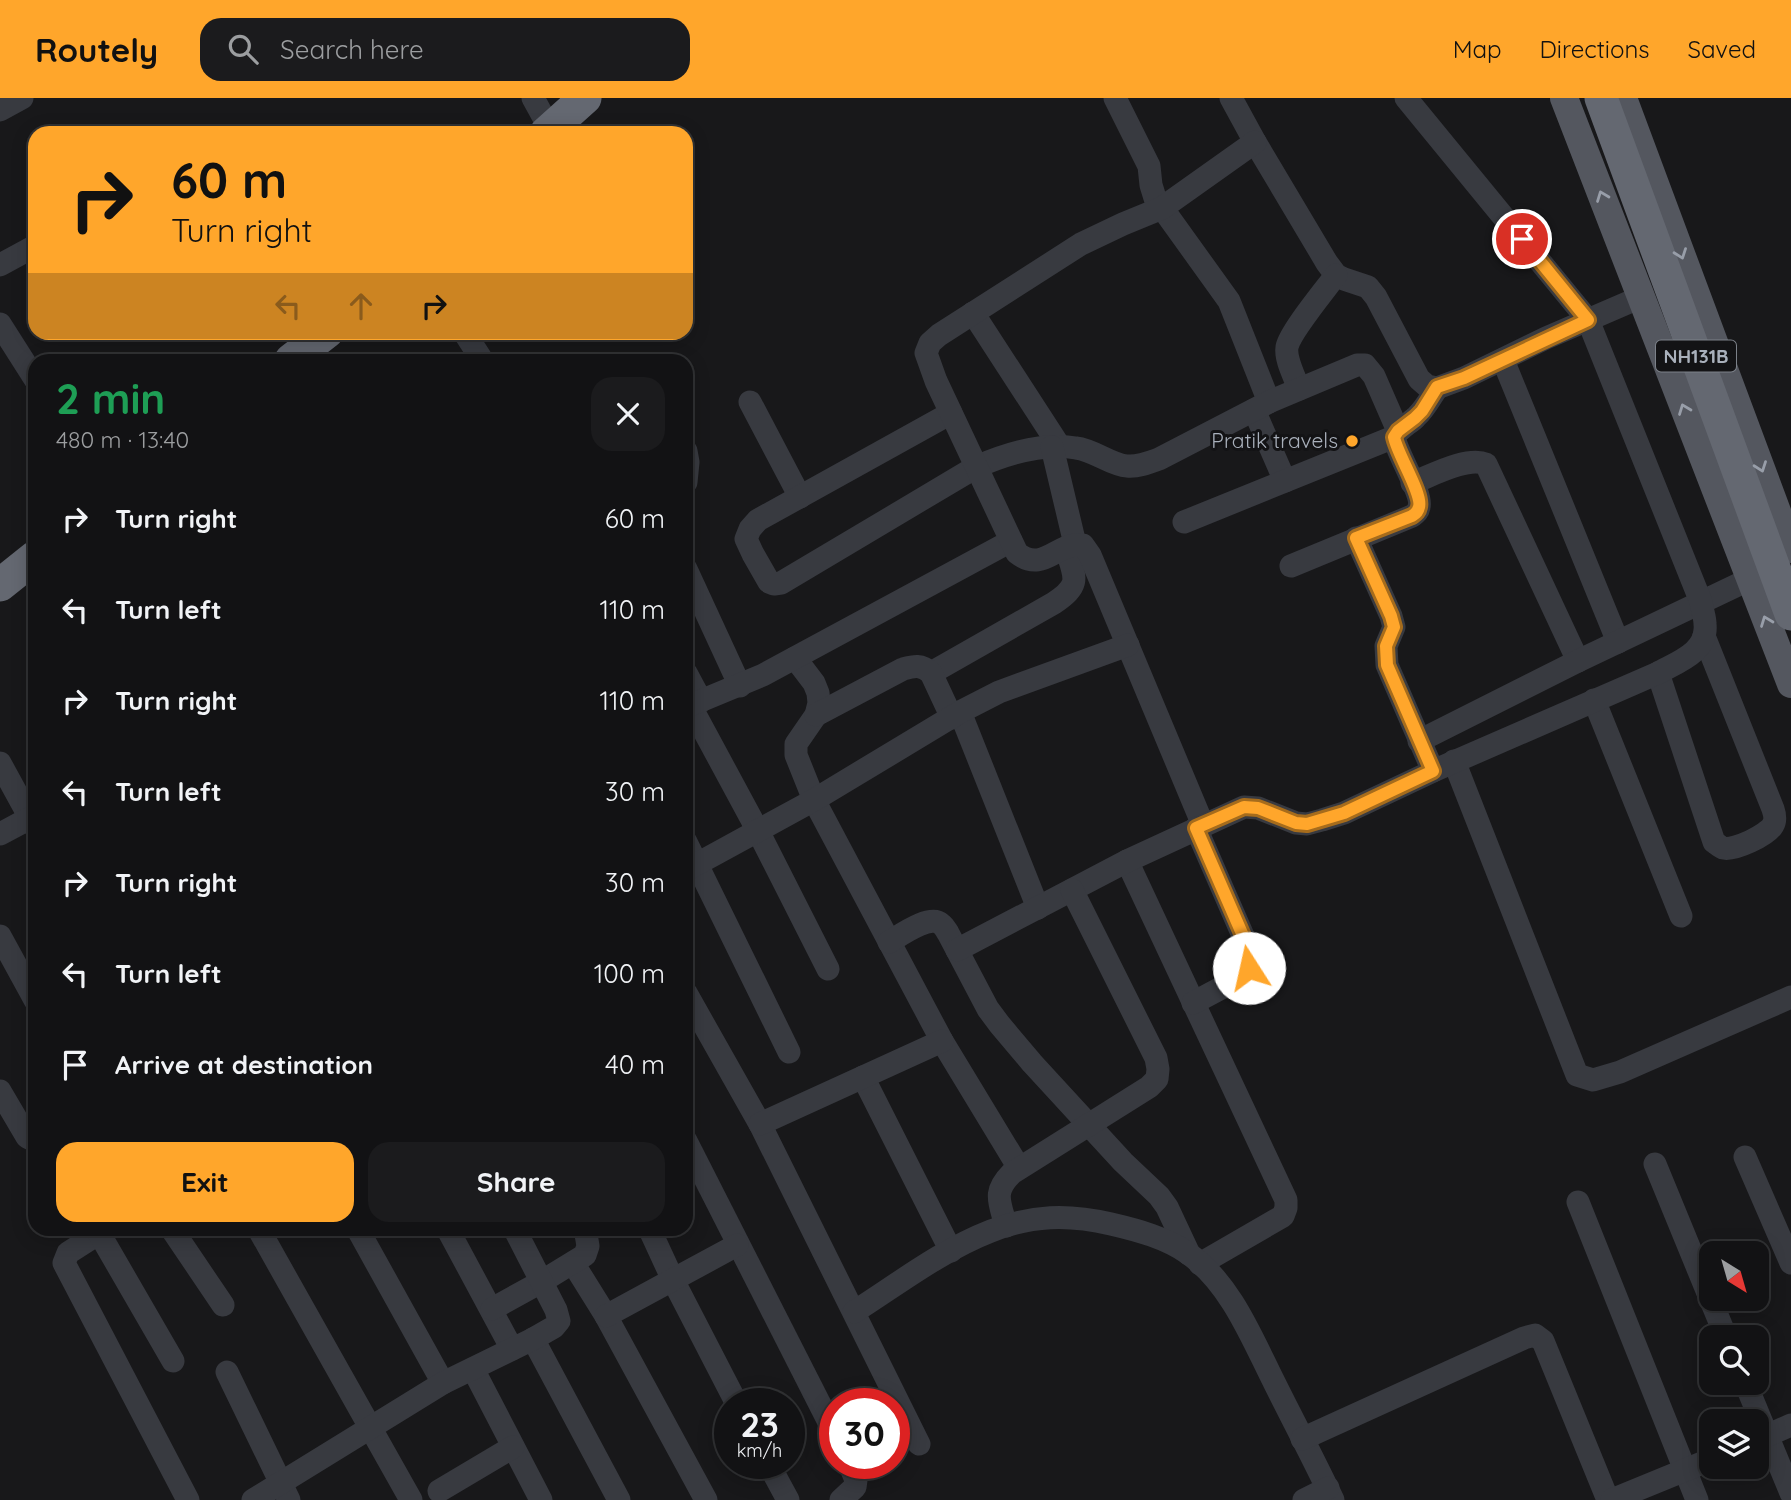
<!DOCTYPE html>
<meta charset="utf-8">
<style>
:root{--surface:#121214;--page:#1b1b1d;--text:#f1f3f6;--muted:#9c9ea0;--line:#313234;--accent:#ffa62b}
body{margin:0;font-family:Quicksand,sans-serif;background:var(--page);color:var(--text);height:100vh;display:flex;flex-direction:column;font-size:26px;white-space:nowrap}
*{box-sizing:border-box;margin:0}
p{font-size:23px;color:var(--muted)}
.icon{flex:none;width:38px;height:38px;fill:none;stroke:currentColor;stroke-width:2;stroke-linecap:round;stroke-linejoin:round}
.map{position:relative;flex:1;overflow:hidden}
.drawer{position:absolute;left:28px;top:256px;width:665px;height:882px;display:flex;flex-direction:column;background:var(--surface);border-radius:21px;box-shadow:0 4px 18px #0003,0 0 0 2px var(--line)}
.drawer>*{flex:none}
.top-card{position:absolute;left:28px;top:28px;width:665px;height:214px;border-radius:21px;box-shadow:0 4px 18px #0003,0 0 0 2px var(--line);background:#ffa62b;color:#111;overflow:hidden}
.needle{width:46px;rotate:143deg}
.buttons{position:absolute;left:1699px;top:1143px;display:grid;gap:14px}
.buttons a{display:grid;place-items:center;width:70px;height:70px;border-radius:14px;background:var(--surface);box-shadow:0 4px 18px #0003,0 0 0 2px var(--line);font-size:35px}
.speed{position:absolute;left:714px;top:1290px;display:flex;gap:14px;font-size:35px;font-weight:700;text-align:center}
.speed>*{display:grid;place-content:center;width:91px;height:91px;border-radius:50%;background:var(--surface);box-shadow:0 4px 18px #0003,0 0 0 2px var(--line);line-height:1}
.speed small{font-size:18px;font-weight:400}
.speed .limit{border:10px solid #d22;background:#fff;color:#111}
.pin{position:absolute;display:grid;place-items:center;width:60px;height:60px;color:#fff;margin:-30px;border:4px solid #fff;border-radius:50%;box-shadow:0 2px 7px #0007}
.me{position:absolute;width:77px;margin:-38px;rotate:350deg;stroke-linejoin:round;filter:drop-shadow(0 0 5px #0008)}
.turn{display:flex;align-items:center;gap:24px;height:147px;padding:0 28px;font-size:32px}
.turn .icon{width:91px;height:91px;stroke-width:2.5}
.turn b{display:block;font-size:49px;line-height:60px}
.lanes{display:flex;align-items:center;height:66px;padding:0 28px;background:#0003;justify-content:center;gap:35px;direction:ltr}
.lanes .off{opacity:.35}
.round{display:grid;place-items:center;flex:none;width:74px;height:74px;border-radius:21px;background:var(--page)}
.summary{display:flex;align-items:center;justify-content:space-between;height:119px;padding:0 28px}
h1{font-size:42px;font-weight:700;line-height:52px;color:#1e9e55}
.cta{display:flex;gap:14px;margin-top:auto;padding:14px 28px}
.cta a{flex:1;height:80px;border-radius:21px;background:var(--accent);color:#111;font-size:28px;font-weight:700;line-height:80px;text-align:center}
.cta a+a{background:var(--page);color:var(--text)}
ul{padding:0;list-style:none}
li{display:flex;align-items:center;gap:21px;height:91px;padding:0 28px}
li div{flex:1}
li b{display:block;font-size:26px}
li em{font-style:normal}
header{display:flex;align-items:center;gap:42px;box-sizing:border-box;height:98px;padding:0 35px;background:var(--accent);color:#111}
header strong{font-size:33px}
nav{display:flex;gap:38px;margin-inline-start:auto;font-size:24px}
.search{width:490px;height:63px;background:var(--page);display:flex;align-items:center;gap:18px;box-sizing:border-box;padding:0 24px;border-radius:21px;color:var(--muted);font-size:26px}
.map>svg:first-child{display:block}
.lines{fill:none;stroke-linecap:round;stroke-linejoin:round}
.minor{stroke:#383a40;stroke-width:23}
.major{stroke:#54575f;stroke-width:28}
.highway{stroke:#646871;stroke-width:33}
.oneway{stroke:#989ea9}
.route-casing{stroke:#a66c1c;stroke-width:18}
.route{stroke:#ffa62b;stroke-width:12}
.poi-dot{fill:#ffa62b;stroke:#131315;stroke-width:2.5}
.labels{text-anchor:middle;stroke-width:6;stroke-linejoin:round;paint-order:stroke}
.shield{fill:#131315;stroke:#7c8189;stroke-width:2}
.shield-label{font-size:19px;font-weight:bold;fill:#a9b0bb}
.poi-label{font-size:21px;fill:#a9b0bb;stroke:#131315;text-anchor:end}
</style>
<header>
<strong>Routely</strong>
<div class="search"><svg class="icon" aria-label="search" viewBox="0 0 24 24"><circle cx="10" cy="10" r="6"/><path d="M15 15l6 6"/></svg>Search here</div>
<nav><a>Map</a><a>Directions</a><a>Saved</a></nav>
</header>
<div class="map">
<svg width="1791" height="1402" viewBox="0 0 1791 1402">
<rect width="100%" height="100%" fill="#18181a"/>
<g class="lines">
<g class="minor">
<polyline points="533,0 550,31"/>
<polyline points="1115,0 1149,68 1151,87 1155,100 1229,203 1269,304"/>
<polyline points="1231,0 1255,44 1327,165 1336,177 1344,181 1368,189 1376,199 1419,281 1427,288 1437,290 1464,280 1546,240 1641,199"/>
<polyline points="0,12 22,0"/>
<polyline points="0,167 35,148"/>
<polyline points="973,215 1060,349"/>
<polyline points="0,226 35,281"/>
<polyline points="464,234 482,262"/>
<polyline points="1503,262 1618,544"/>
<path d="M1299,291C1295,279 1285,262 1287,249C1290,234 1325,192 1336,177"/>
<polyline points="750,304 800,399"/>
<polyline points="1254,312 1285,383"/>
<path d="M951,315L758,422L750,431L746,441L753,456L769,484L774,486L781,485L976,369C1006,356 1044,344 1076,350C1094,352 1111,367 1127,368C1138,369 1148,365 1159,361L1269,304L1357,267H1365L1374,278L1398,333"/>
<polyline points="1052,349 1075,446"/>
<polyline points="686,353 688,364 686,384"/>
<path d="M1412,385C1431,378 1467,358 1486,366L1578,563"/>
<polyline points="1184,424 1394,339"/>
<polyline points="1356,440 1391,518 1394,529 1386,548 1387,567 1433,673"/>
<path d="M1291,468L1412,418C1416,415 1418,414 1419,409C1423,396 1397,356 1394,339C1400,330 1409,326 1416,319C1425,311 1431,299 1437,290"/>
<polyline points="686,471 740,588"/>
<polyline points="795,560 814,585 818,595 819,605 816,617 796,646 796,657 814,702 942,943 1019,1070"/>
<polyline points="686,575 701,603"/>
<path d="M931,575L1054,505C1082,486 1075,480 1066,450"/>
<path d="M1658,575L1714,744C1716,745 1720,749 1723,750C1734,753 1768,737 1773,727C1776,722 1775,717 1773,711L1704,538"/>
<polyline points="1594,602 1681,818"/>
<polyline points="690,607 758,733 828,871"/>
<polyline points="686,609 763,577 1011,443"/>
<polyline points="960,614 1038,810"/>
<path d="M816,617L903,571C914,568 921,566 931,575L952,620"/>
<polyline points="1419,643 1578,563 1750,481"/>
<polyline points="1454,663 1577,977 1593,982 1620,974 1791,899"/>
<polyline points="0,665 35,729"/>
<path d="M1203,727L1090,457L1083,447C1057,443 1044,476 1017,455L936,283L926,255L930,245L939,237L1081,146L1123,126L1162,110L1255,44"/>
<polyline points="0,736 30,720"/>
<polyline points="686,744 789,954"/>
<polyline points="1127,763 1286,1102 1286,1110 1283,1118 1200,1166"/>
<polyline points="686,772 814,702 960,614 999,594 1128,547"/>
<polyline points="0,838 35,902"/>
<path d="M889,844C901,837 930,816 941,826C944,828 946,832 948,835L988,911L1000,927L1032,965L1123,1064L1159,1098L1167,1109L1189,1156"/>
<path d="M957,852L1127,763L1244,709L1258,710L1296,725L1307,726L1322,722L1344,715L1433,673L1658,575C1678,564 1708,554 1705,526C1705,519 1702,512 1701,504L1588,222L1406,0"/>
<polyline points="686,895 760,1026 919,1346"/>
<polyline points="1193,905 1240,880 1249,870 1249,855 1244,840 1196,730"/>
<polyline points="863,979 951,1153"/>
<polyline points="0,993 27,1039 35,1043"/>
<polyline points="760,1026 942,943"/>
<polyline points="686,1043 835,1336"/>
<polyline points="1745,1059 1791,1165"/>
<polyline points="1655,1066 1726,1239"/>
<polyline points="1578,1104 1697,1402"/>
<path d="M1006,1128C1000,1104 992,1095 1012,1075L1149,989L1157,981L1158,971L1156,960L1072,792"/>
<polyline points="107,1130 68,1155 64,1165 188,1402"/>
<polyline points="171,1130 223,1207"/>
<polyline points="258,1130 411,1402"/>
<polyline points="357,1130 443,1285"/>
<polyline points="447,1130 512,1251"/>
<polyline points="649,1130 673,1182 737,1306"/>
<polyline points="99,1135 173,1263"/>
<polyline points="573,1165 606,1218 706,1402"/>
<polyline points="492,1211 541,1184 585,1157 588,1148 585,1130"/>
<path d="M854,1214C898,1186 942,1152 991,1133C1032,1117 1068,1116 1111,1126C1137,1132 1167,1140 1189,1156C1232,1187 1253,1243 1276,1288C1295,1326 1315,1364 1333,1402"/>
<polyline points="606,1218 737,1147"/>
<polyline points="533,1241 619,1402"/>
<polyline points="473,1271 541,1402"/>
<polyline points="227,1274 289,1402"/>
<polyline points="1745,1284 1791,1395"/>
<polyline points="1302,1341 1524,1240 1535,1237 1543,1243 1608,1402"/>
<polyline points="1757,1342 1791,1327"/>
<polyline points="768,1365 788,1402"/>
<polyline points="439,1393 513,1349"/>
<polyline points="253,1402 443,1285 533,1241 554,1229 559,1223 556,1212 514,1130"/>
<polyline points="841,1402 855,1389 856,1382 849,1365"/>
<polyline points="1304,1402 1328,1390"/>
<polyline points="1612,1402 1712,1361"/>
</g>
<g class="major">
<polyline points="1564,0 1791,586"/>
<polyline points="1623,0 1791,451"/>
</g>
<g class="highway">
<polyline points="1601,0 1791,516"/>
<polyline points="546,35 585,0"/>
<polyline points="291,262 327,234"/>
<polyline points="0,487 35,459"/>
</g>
</g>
<defs><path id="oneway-chevron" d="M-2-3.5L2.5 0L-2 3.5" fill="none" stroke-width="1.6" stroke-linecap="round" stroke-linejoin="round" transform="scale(1.75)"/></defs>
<g class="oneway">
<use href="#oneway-chevron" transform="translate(1602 98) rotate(-111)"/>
<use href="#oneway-chevron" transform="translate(1681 156) rotate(70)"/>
<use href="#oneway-chevron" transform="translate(1684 311) rotate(-111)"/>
<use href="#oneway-chevron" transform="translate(1761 369) rotate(70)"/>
<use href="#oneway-chevron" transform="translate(1766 523) rotate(-111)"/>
</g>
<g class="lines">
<g class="route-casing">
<path id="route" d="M1249,870V855L1244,840L1196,730L1244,709L1258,710L1296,725L1307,726L1344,715L1433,673L1387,567L1386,548L1394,529L1391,518L1356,440L1412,418C1416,415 1418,414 1419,409C1423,396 1397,356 1394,339L1398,333L1415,320L1422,313L1437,289L1464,280L1588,222L1522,141"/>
</g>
<use href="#route" class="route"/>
</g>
<circle class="poi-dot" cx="1352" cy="343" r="7"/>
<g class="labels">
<rect class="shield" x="1656" y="242.5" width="80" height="31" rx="5"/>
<g class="shield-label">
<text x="1696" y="265">NH131B</text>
</g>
<g class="poi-label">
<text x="1338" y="350">Pratik travels</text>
</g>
</g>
</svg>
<div class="buttons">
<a><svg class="needle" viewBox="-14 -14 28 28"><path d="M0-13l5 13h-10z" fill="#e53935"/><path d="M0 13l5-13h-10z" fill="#9c9ea0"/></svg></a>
<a><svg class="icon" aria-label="search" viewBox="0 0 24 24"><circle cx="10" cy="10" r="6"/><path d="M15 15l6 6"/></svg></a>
<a><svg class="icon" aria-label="layers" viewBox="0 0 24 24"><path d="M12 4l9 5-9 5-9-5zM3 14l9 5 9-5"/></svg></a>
</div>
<div class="speed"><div>23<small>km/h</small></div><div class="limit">30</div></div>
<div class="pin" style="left:1522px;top:141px;background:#d93025"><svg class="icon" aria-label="arrive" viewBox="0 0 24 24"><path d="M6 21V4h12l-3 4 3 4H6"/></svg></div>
<svg class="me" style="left:1249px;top:870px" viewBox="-20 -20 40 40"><circle r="19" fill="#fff"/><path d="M0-13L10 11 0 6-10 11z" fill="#ffa62b"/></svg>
<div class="top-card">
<div class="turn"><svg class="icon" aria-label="right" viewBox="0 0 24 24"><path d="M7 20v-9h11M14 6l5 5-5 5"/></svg><div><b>60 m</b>Turn right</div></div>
<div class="lanes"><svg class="icon off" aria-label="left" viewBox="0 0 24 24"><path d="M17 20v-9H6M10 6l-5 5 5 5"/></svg><svg class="icon off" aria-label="ahead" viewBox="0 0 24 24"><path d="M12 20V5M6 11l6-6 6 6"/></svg><svg class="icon" aria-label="right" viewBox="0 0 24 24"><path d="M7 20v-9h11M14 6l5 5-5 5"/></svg></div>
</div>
<section class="drawer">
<div class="summary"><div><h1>2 min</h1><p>480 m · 13:40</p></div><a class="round"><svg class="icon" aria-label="close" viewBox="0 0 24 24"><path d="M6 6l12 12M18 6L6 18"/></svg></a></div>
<ul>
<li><svg class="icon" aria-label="right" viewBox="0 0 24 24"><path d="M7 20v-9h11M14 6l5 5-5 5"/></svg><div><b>Turn right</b></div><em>60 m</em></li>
<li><svg class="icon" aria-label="left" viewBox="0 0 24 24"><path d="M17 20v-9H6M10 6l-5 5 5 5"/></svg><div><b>Turn left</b></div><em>110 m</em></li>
<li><svg class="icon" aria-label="right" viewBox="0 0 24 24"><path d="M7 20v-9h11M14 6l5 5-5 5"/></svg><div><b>Turn right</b></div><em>110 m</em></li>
<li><svg class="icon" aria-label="left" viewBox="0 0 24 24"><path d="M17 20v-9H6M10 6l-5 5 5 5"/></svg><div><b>Turn left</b></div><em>30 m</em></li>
<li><svg class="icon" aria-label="right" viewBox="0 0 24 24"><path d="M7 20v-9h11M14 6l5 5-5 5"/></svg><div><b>Turn right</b></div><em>30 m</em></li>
<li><svg class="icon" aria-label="left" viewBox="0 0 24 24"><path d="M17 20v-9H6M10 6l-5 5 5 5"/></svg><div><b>Turn left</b></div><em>100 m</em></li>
<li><svg class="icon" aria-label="arrive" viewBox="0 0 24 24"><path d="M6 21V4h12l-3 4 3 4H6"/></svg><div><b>Arrive at destination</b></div><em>40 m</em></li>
</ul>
<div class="cta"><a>Exit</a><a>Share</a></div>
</section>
</div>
